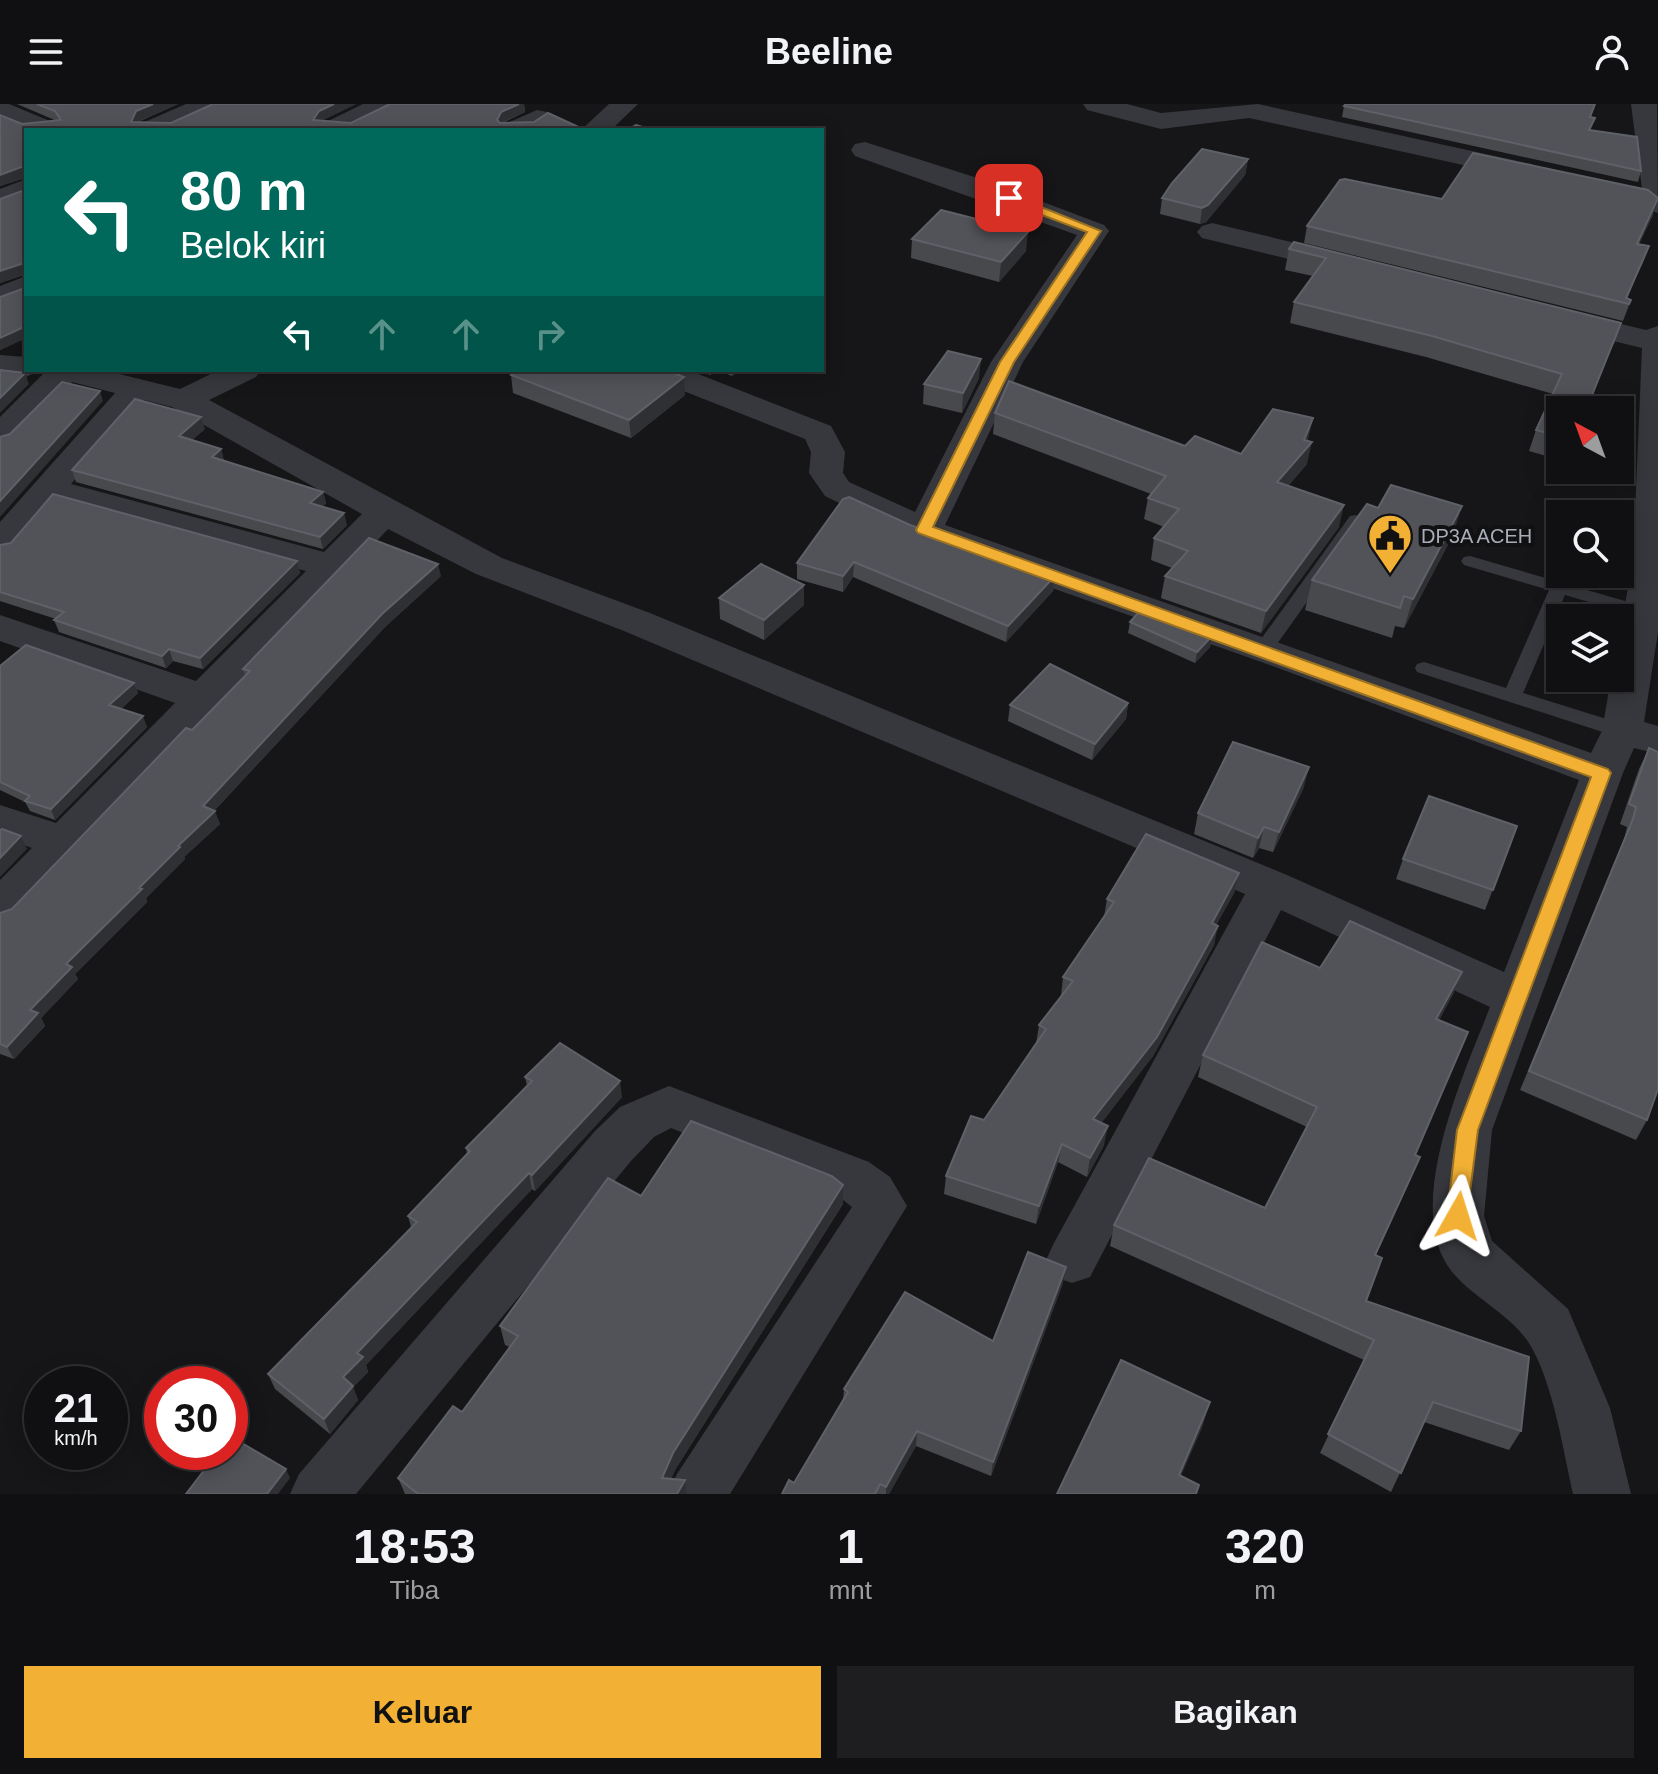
<!DOCTYPE html>
<html lang="id">
<style>
:root{--surface:#101012;--page:#1e1e20;--text:#f1f3f6;--muted:#9c9d9f;--line:#303032;--accent:#f2b134}
body{margin:0;font-family:Helvetica,sans-serif;background:var(--page);color:var(--text);height:100vh;display:flex;flex-direction:column;font-size:30px;white-space:nowrap}
*{box-sizing:border-box;margin:0}
p{font-size:26px;color:var(--muted)}
.icon{flex:none;width:44px;height:44px;fill:none;stroke:currentColor;stroke-width:2;stroke-linecap:round;stroke-linejoin:round}
.map{position:relative;height:1390px;overflow:hidden}
.details{display:flex;flex-direction:column;background:var(--surface);flex:1}
.details>*{flex:none}
.top-card{position:absolute;left:24px;top:24px;width:800px;height:244px;border-radius:0px;box-shadow:0 4px 20px #0003,0 0 0 2px var(--line);background:#00695c;color:#fff;overflow:hidden}
.needle{width:52px;rotate:319deg}
.controls{position:absolute;left:1546px;top:292px;display:grid;gap:16px}
.controls a{display:grid;place-items:center;width:88px;height:88px;border-radius:0px;background:var(--surface);box-shadow:0 4px 20px #0003,0 0 0 2px var(--line);font-size:40px}
.speed{position:absolute;left:24px;top:1262px;display:flex;gap:16px;font-size:40px;font-weight:700;text-align:center}
.speed>*{display:grid;place-content:center;width:104px;height:104px;border-radius:50%;background:var(--surface);box-shadow:0 4px 20px #0003,0 0 0 2px var(--line);line-height:1}
.speed small{font-size:20px;font-weight:400}
.speed .limit{border:12px solid #d22;background:#fff;color:#111}
.pin{position:absolute;display:grid;place-items:center;width:68px;height:68px;color:#fff;margin:-34px;border-radius:16px;box-shadow:0 4px 12px #0006}
.me{position:absolute;width:88px;margin:-44px;rotate:6deg;stroke-linejoin:round;filter:drop-shadow(0 0 6px #0008)}
.turn{display:flex;align-items:center;gap:28px;height:168px;padding:0 24px;font-size:36px}
.turn .icon{width:104px;height:104px;stroke-width:2.5}
.turn b{display:block;font-size:56px;line-height:68px}
.lanes{display:flex;align-items:center;height:76px;padding:0 24px;background:#0003;justify-content:center;gap:40px;direction:ltr}
.lanes .off{opacity:.35}
.eta{display:flex;justify-content:space-evenly;align-items:center;height:136px;text-align:center}
.eta b{font-size:48px;font-weight:800;line-height:56px}
.primary-button{display:flex;gap:16px;margin-top:auto;padding:16px 24px}
.primary-button a{flex:1;height:92px;border-radius:0px;background:var(--accent);color:#111;font-size:32px;font-weight:800;line-height:92px;text-align:center}
.primary-button a+a{background:var(--page);color:var(--text)}
header{display:flex;justify-content:space-between;align-items:center;height:104px;padding:0 24px;background:var(--surface);font-size:36px;font-weight:800}
.map>svg:first-child{display:block}
.lines{fill:none;stroke-linecap:round;stroke-linejoin:round}
.service{fill:#37383d;fill-rule:evenodd}
.minor{fill:#37383d;fill-rule:evenodd}
.wall{fill:#47494d}
.shaded-wall{fill:#2f3033}
.building{fill:#525359;stroke:#5f6168;stroke-width:2}
.route{fill:#f2b134;stroke:#9d7322;stroke-width:2}
.labels{text-anchor:middle;stroke-width:8;stroke-linejoin:round;paint-order:stroke}
.poi-label{font-size:20px;fill:#a8adb8;stroke:#111113;text-anchor:start}
</style>
<header><svg class="icon" aria-label="menu" viewBox="0 0 24 24"><path d="M4 6h16M4 12h16M4 18h16"/></svg>Beeline<svg class="icon" aria-label="person" viewBox="0 0 24 24"><circle cx="12" cy="8" r="4"/><path d="M4 21q1-7 8-7t8 7"/></svg></header>
<div class="map">
<svg width="1658" height="1390" viewBox="0 0 1658 1390">
<rect width="100%" height="100%" fill="#161618"/>
<g class="lines">
<g class="service">
<polygon points="1356,411 1365,416 1270,550 1256,550 1254,546 1256,542 1350,412"/>
<polygon points="1470,452 1649,504 1652,508 1649,512 1643,514 1565,491 1523,589 1629,622 1632,627 1629,632 1615,632 1417,568 1415,564 1417,560 1424,558 1506,584 1549,486 1464,461 1461,457 1464,453"/>
</g>
<g class="minor">
<polygon points="0,0 9,0 57,20 61,26 26,27 0,16"/>
<polygon points="186,0 221,0 217,6 172,26 136,26 140,20"/>
<polygon points="363,0 397,0 393,6 353,26 318,26 322,20"/>
<polygon points="609,0 638,0 611,26 581,26"/>
<polygon points="1083,0 1127,0 1161,9 1258,0 1522,58 1532,60 1536,66 1532,72 1522,74 1249,14 1161,25 1087,6"/>
<polygon points="1631,0 1657,0 1658,109 1648,106 1644,100"/>
<path d="M537,6L547,8L550,14C538,30 520,26 501,26L505,20Z"/>
<path d="M865,38L993,79L1104,121L1109,127L1023,258L945,421L1591,649L1602,627L1611,574H1620V527L1633,457L1642,244L1552,222L1547,215L1552,208L1563,206L1646,226L1658,222V528L1644,618L1658,622V650L1634,644L1623,669L1492,1026L1484,1112L1492,1137L1568,1205L1610,1304L1631,1390H1573C1563,1345 1553,1278 1529,1239C1511,1211 1474,1194 1453,1169C1400,1106 1465,968 1490,903L1281,806L1090,1173L1072,1179L1054,1173L1046,1156L1054,1139L1245,790L624,527L476,470L388,425L16,816L0,821V776L32,744L0,732V701L56,719L175,599L0,537V511L196,577L306,467L56,398L13,448L0,451V418L115,289L72,278L12,339L0,342V313L47,266H103L180,285L219,266H261L256,273L209,296L502,454L650,509L1287,771L1504,868L1579,676L1267,560L911,434L825,392L809,369L811,348L805,335L648,273L643,266H688L831,322L845,348L843,369L849,378L915,408L991,258L1077,131L855,52L851,46L855,40ZM144,296L172,303L362,410L324,448L71,380Z"/>
<polygon points="26,75 26,95 0,105 0,85"/>
<polygon points="1212,119 1354,153 1358,159 1354,165 1343,168 1202,134 1197,128 1202,122"/>
<polygon points="26,172 26,193 0,203 0,182"/>
<polygon points="0,251 26,253 26,266 40,266 26,273 0,271"/>
<polygon points="669,982 869,1058 890,1073 907,1102 730,1390 668,1390 677,1370 852,1103 833,1088 671,1024 654,1033 631,1057 356,1390 290,1390 299,1370 595,1027 620,1003"/>
</g>
</g>
<g class="wall">
<polygon points="17,0 178,0 138,18 171,19 356,0 321,17 351,19 390,0 524,0 525,8 502,19 585,26 26,26 26,234 0,246 0,193 25,184 24,171 0,179 0,95 25,86 25,74 0,82 0,11 22,20 57,17"/>
<polygon points="1344,2 1591,13 1591,26 1641,67 1638,78 1342,13"/>
<polygon points="1248,55 1245,71 1206,118 1200,120 1160,110 1162,94"/>
<polygon points="1442,95 1653,111 1639,140 1649,142 1627,195 1631,196 1623,217 1304,139 1307,122"/>
<polygon points="912,135 1026,147 999,178 911,154"/>
<polygon points="1289,145 1621,219 1614,240 1560,306 1560,356 1529,347 1536,326 1553,290 1426,253 1290,219 1294,198 1313,172 1285,166"/>
<polygon points="696,266 717,266 710,271"/>
<polygon points="717,266 740,266 732,272"/>
<polygon points="511,271 685,291 631,334 513,289"/>
<polygon points="979,274 962,309 923,300 924,280"/>
<polygon points="995,309 1185,342 1241,350 1308,337 1307,360 1288,382 1339,423 1261,529 1161,494 1165,472 1172,464 1151,456 1154,434 1164,423 1144,415 1148,394 1151,390 993,330"/>
<polygon points="205,325 192,336 221,345 224,357 323,388 326,399 323,402 347,421 323,445 76,378 72,366"/>
<polygon points="910,421 1055,472 1053,487 1006,538 853,473 843,488 797,475 797,459"/>
<polygon points="1453,431 1404,524 1395,522 1392,534 1305,506 1312,476"/>
<polygon points="0,441 297,457 300,469 203,565 173,557 166,564 59,528 54,516 56,515 0,497"/>
<polygon points="441,472 385,523 214,707 220,720 184,753 185,755 146,794 147,798 75,870 78,875 41,914 45,922 14,955 0,950 0,809 12,805 192,626 245,572 243,565"/>
<polygon points="804,481 804,501 764,536 720,515 719,494"/>
<polygon points="1130,518 1212,532 1210,543 1195,559 1128,529"/>
<polygon points="0,562 134,579 138,589 121,605 147,623 55,716 30,707 25,698 0,686"/>
<polygon points="1128,599 1126,615 1092,656 1008,617 1010,601"/>
<polygon points="1649,644 1647,1016 1636,1036 1520,986 1624,736 1627,723 1620,720 1639,665"/>
<polygon points="1304,683 1273,748 1259,744 1253,754 1194,730 1198,709"/>
<polygon points="1517,722 1485,806 1396,775 1403,755"/>
<polygon points="1239,769 1234,789 1216,821 1214,841 1153,952 1101,1019 1104,1041 1087,1073 1058,1058 1036,1120 944,1090 946,1072 1036,940 1039,921 1061,892 1063,873 1104,813 1107,795"/>
<polygon points="1462,868 1453,890 1439,916 1411,1074 1376,1151 1366,1197 1521,1327 1509,1346 1424,1318 1391,1388 1320,1349 1364,1256 1110,1142 1114,1121 1265,1104 1307,1023 1198,973 1203,951"/>
<polygon points="525,973 622,993 535,1087 532,1085 366,1261 368,1268 353,1283 358,1296 330,1330 275,1285 268,1270 411,1123 408,1112 467,1050 466,1044 527,982"/>
<polygon points="843,1081 843,1100 675,1366 671,1375 687,1390 405,1390 398,1374 462,1308 510,1243 505,1241 500,1222 641,1092"/>
<polygon points="1063,1179 991,1372 916,1342 889,1390 782,1390 794,1379 843,1296 844,1285 993,1237"/>
</g>
<g class="shaded-wall">
<polygon points="153,0 178,0 139,17 135,26 131,18 136,7"/>
<polygon points="334,0 356,0 321,17 313,16 319,7"/>
<polygon points="519,0 524,0 525,8 502,18 498,26 497,16 501,8"/>
<polygon points="1248,55 1245,71 1206,118 1200,120 1202,104"/>
<polygon points="24,62 26,73 0,82 0,71"/>
<polygon points="1658,96 1653,111 1631,156 1637,140"/>
<polygon points="1028,128 1026,147 999,178 1001,158"/>
<polygon points="1649,142 1643,159 1624,199"/>
<polygon points="24,159 26,170 0,179 0,167"/>
<polygon points="1621,219 1587,306 1586,306"/>
<polygon points="26,222 26,234 0,246 0,234"/>
<polygon points="981,255 979,274 962,309 963,289"/>
<polygon points="732,266 740,266 732,272"/>
<polygon points="25,269 29,280 0,309 0,294"/>
<polygon points="684,273 685,291 631,334 629,316"/>
<polygon points="100,287 103,297 0,413 0,397"/>
<polygon points="201,313 205,325 182,344 179,332"/>
<polygon points="1313,314 1308,336 1302,350 1312,338 1307,360 1272,400 1277,378 1304,336"/>
<polygon points="221,345 224,357 212,353"/>
<polygon points="323,388 326,399 313,411 310,399"/>
<polygon points="1344,401 1339,423 1261,529 1266,507"/>
<polygon points="1462,402 1453,431 1404,524 1413,495"/>
<polygon points="344,409 347,421 323,445 320,433"/>
<polygon points="297,457 300,469 203,565 200,554"/>
<polygon points="854,458 853,473 843,488 843,472"/>
<polygon points="438,460 441,472 385,523 207,714 203,702 382,510"/>
<polygon points="1055,472 1053,487 1006,538 1008,522"/>
<polygon points="804,481 804,501 764,536 764,516"/>
<polygon points="1212,532 1210,543 1195,559 1197,548"/>
<polygon points="169,545 173,557 166,564 162,552"/>
<polygon points="134,579 138,589 113,612 109,601"/>
<polygon points="1128,599 1126,615 1092,656 1095,640"/>
<polygon points="143,612 147,623 55,716 51,705"/>
<polygon points="1309,663 1304,683 1273,748 1279,728"/>
<polygon points="215,707 220,720 184,753 185,755 146,794 147,798 75,870 78,875 41,914 45,922 14,955 7,943 30,906 66,860 178,742"/>
<polygon points="1264,723 1259,744 1253,754 1258,734"/>
<polygon points="21,732 27,745 0,773 0,754"/>
<polygon points="1239,769 1234,789 1207,838 1212,819"/>
<polygon points="1218,822 1214,841 1153,952 1090,1034 1093,1015"/>
<polygon points="1462,868 1453,890 1428,936 1436,915"/>
<polygon points="620,977 622,993 535,1087 532,1071"/>
<polygon points="1108,1022 1104,1041 1087,1073 1090,1054"/>
<polygon points="1062,1040 1058,1058 1036,1120 1039,1102"/>
<polygon points="529,1069 532,1085 366,1261 368,1268 353,1283 358,1296 330,1330 324,1315 343,1273 357,1249"/>
<polygon points="843,1081 843,1100 675,1366 665,1390 662,1374 673,1349"/>
<polygon points="1066,1163 1063,1179 991,1372 993,1358"/>
<polygon points="1210,1298 1202,1324 1173,1390 1179,1371"/>
<polygon points="917,1327 916,1342 889,1390 886,1390 886,1383"/>
<polygon points="286,1365 290,1374 278,1390 267,1390"/>
<polygon points="685,1376 687,1390 677,1390"/>
</g>
<g class="building">
<polygon points="37,0 153,0 136,7 131,18 171,19 213,0 334,0 319,7 313,16 351,19 390,0 519,0 501,8 497,16 500,19 534,18 548,9 585,26 26,26 26,222 0,234 0,193 25,184 24,159 0,167 0,95 25,86 24,62 0,71 0,11 22,20 61,16 55,7"/>
<polygon points="1346,0 1595,0 1590,13 1595,14 1589,26 1637,33 1641,67 1344,2"/>
<polygon points="636,21 652,26 627,26"/>
<polygon points="1202,45 1248,55 1208,101 1202,104 1162,94 1172,79"/>
<polygon points="1473,49 1648,86 1658,94 1637,140 1649,142 1626,194 1631,196 1629,200 1307,122 1340,76 1345,75 1442,95"/>
<polygon points="941,106 1028,128 1001,158 912,135"/>
<polygon points="1294,138 1621,219 1586,306 1560,306 1560,332 1536,326 1562,270 1432,232 1294,198 1326,154 1289,145"/>
<polygon points="948,247 981,255 963,289 924,280"/>
<polygon points="0,266 25,269 0,294"/>
<polygon points="517,266 666,266 684,273 629,316 511,271"/>
<polygon points="1009,277 1185,342 1195,332 1241,350 1273,305 1313,314 1304,336 1312,338 1277,378 1344,401 1266,507 1165,472 1188,447 1154,434 1179,405 1148,394 1166,372 995,309"/>
<polygon points="62,278 100,287 0,397 0,333 10,330"/>
<polygon points="135,295 201,313 179,332 221,345 212,353 323,388 310,399 344,409 320,433 72,366"/>
<polygon points="1391,381 1462,402 1413,495 1404,492 1400,504 1312,476 1367,400 1378,404"/>
<polygon points="53,390 297,457 200,554 169,545 162,552 54,516 64,508 0,488 0,441 11,439"/>
<polygon points="849,393 910,421 1055,472 1008,522 854,458 843,472 797,459 843,395"/>
<polygon points="369,434 438,460 382,510 203,702 215,707 178,742 180,743 139,784 142,785 66,860 72,863 30,906 38,909 7,943 0,940 0,809 12,805 186,624 192,626 250,567 243,565"/>
<polygon points="761,460 804,481 764,516 719,494"/>
<polygon points="1140,507 1212,532 1197,548 1130,518"/>
<polygon points="26,541 134,579 109,601 143,612 51,705 25,697 30,692 0,678 0,562"/>
<polygon points="1050,560 1128,599 1095,640 1010,601"/>
<polygon points="1233,638 1309,663 1279,728 1264,723 1258,734 1198,709"/>
<polygon points="1649,644 1658,648 1658,985 1647,1016 1529,967 1633,715 1636,703 1629,700"/>
<polygon points="1429,692 1517,722 1493,786 1403,755"/>
<polygon points="2,725 21,732 0,754 0,727"/>
<polygon points="1146,730 1239,769 1212,819 1218,822 1157,933 1093,1015 1108,1022 1090,1054 1062,1040 1039,1102 946,1072 971,1012 984,1016 1046,925 1039,921 1073,877 1063,873 1114,798 1107,795"/>
<polygon points="1350,817 1462,868 1436,915 1468,928 1415,1051 1420,1053 1375,1151 1382,1154 1366,1197 1529,1253 1521,1327 1433,1298 1401,1369 1328,1330 1374,1236 1114,1121 1149,1054 1265,1104 1317,1003 1203,951 1262,838 1320,864"/>
<polygon points="560,939 620,977 532,1071 529,1069 357,1249 363,1253 343,1273 353,1282 324,1315 268,1270 417,1118 408,1112 470,1047 466,1044 532,977 525,973"/>
<polygon points="691,1017 832,1072 843,1081 673,1349 662,1374 685,1376 677,1390 418,1390 398,1374 453,1302 462,1308 518,1232 500,1222 608,1074 641,1092"/>
<polygon points="1028,1148 1066,1163 993,1358 917,1327 886,1383 880,1380 875,1390 782,1390 789,1376 794,1379 848,1288 844,1285 905,1188 993,1237"/>
<polygon points="1121,1256 1210,1298 1179,1371 1199,1381 1196,1390 1057,1390"/>
<polygon points="230,1332 286,1365 267,1390 186,1390 218,1348 230,1348"/>
</g>
<polygon class="route" points="1005,92 1014,92 1101,127 1014,258 933,423 1608,665 1611,669 1478,1026 1466,1119 1458,1122 1450,1119 1447,1112 1457,1026 1591,673 918,429 916,426 1000,258 1087,128 1005,97"/>
<defs>
<g id="civic-pin" transform="scale(2.3)"><path d="M0 17L-7.5 6A9.5 9.5 0 1 1 7.5 6Z" fill="#f2b134" stroke="#111113"/><path d="M-.6-6.5H3V-4.5H.6V-3L4-1V1h2V6H-6V1h2V-1L-.6-3ZM-1.2 2.5V6h2.4V2.5Z" fill="#111"/></g>
</defs>
<g fill-rule="evenodd">
<use href="#civic-pin" x="1390" y="432"/>
</g>
<g class="labels">
<g class="poi-label">
<text x="1421" y="439">DP3A ACEH</text>
</g>
</g>
</svg>
<div class="controls">
<a><svg class="needle" viewBox="-14 -14 28 28"><path d="M0-13l5 13h-10z" fill="#e53935"/><path d="M0 13l5-13h-10z" fill="#9c9d9f"/></svg></a>
<a><svg class="icon" aria-label="search" viewBox="0 0 24 24"><circle cx="10" cy="10" r="6"/><path d="M15 15l6 6"/></svg></a>
<a><svg class="icon" aria-label="layers" viewBox="0 0 24 24"><path d="M12 4l9 5-9 5-9-5zM3 14l9 5 9-5"/></svg></a>
</div>
<div class="speed"><div>21<small>km/h</small></div><div class="limit">30</div></div>
<div class="pin" style="left:1009px;top:94px;background:#d93025"><svg class="icon" aria-label="arrive" viewBox="0 0 24 24"><path d="M6 21V4h12l-3 4 3 4H6"/></svg></div>
<svg class="me" style="left:1458px;top:1112px" viewBox="-20 -20 40 40"><path d="M0-17L14 15 0 8-14 15z" fill="#f2b134" stroke="#fff" stroke-width="4"/></svg>
<div class="top-card">
<div class="turn"><svg class="icon" aria-label="left" viewBox="0 0 24 24"><path d="M17 20v-9H6M10 6l-5 5 5 5"/></svg><div><b>80 m</b>Belok kiri</div></div>
<div class="lanes"><svg class="icon" aria-label="left" viewBox="0 0 24 24"><path d="M17 20v-9H6M10 6l-5 5 5 5"/></svg><svg class="icon off" aria-label="ahead" viewBox="0 0 24 24"><path d="M12 20V5M6 11l6-6 6 6"/></svg><svg class="icon off" aria-label="ahead" viewBox="0 0 24 24"><path d="M12 20V5M6 11l6-6 6 6"/></svg><svg class="icon off" aria-label="right" viewBox="0 0 24 24"><path d="M7 20v-9h11M14 6l5 5-5 5"/></svg></div>
</div>
</div>
<section class="details">
<div class="eta">
<div><b>18:53</b><p>Tiba</p></div>
<div><b>1</b><p>mnt</p></div>
<div><b>320</b><p>m</p></div>
</div>
<div class="primary-button"><a>Keluar</a><a>Bagikan</a></div>
</section>
